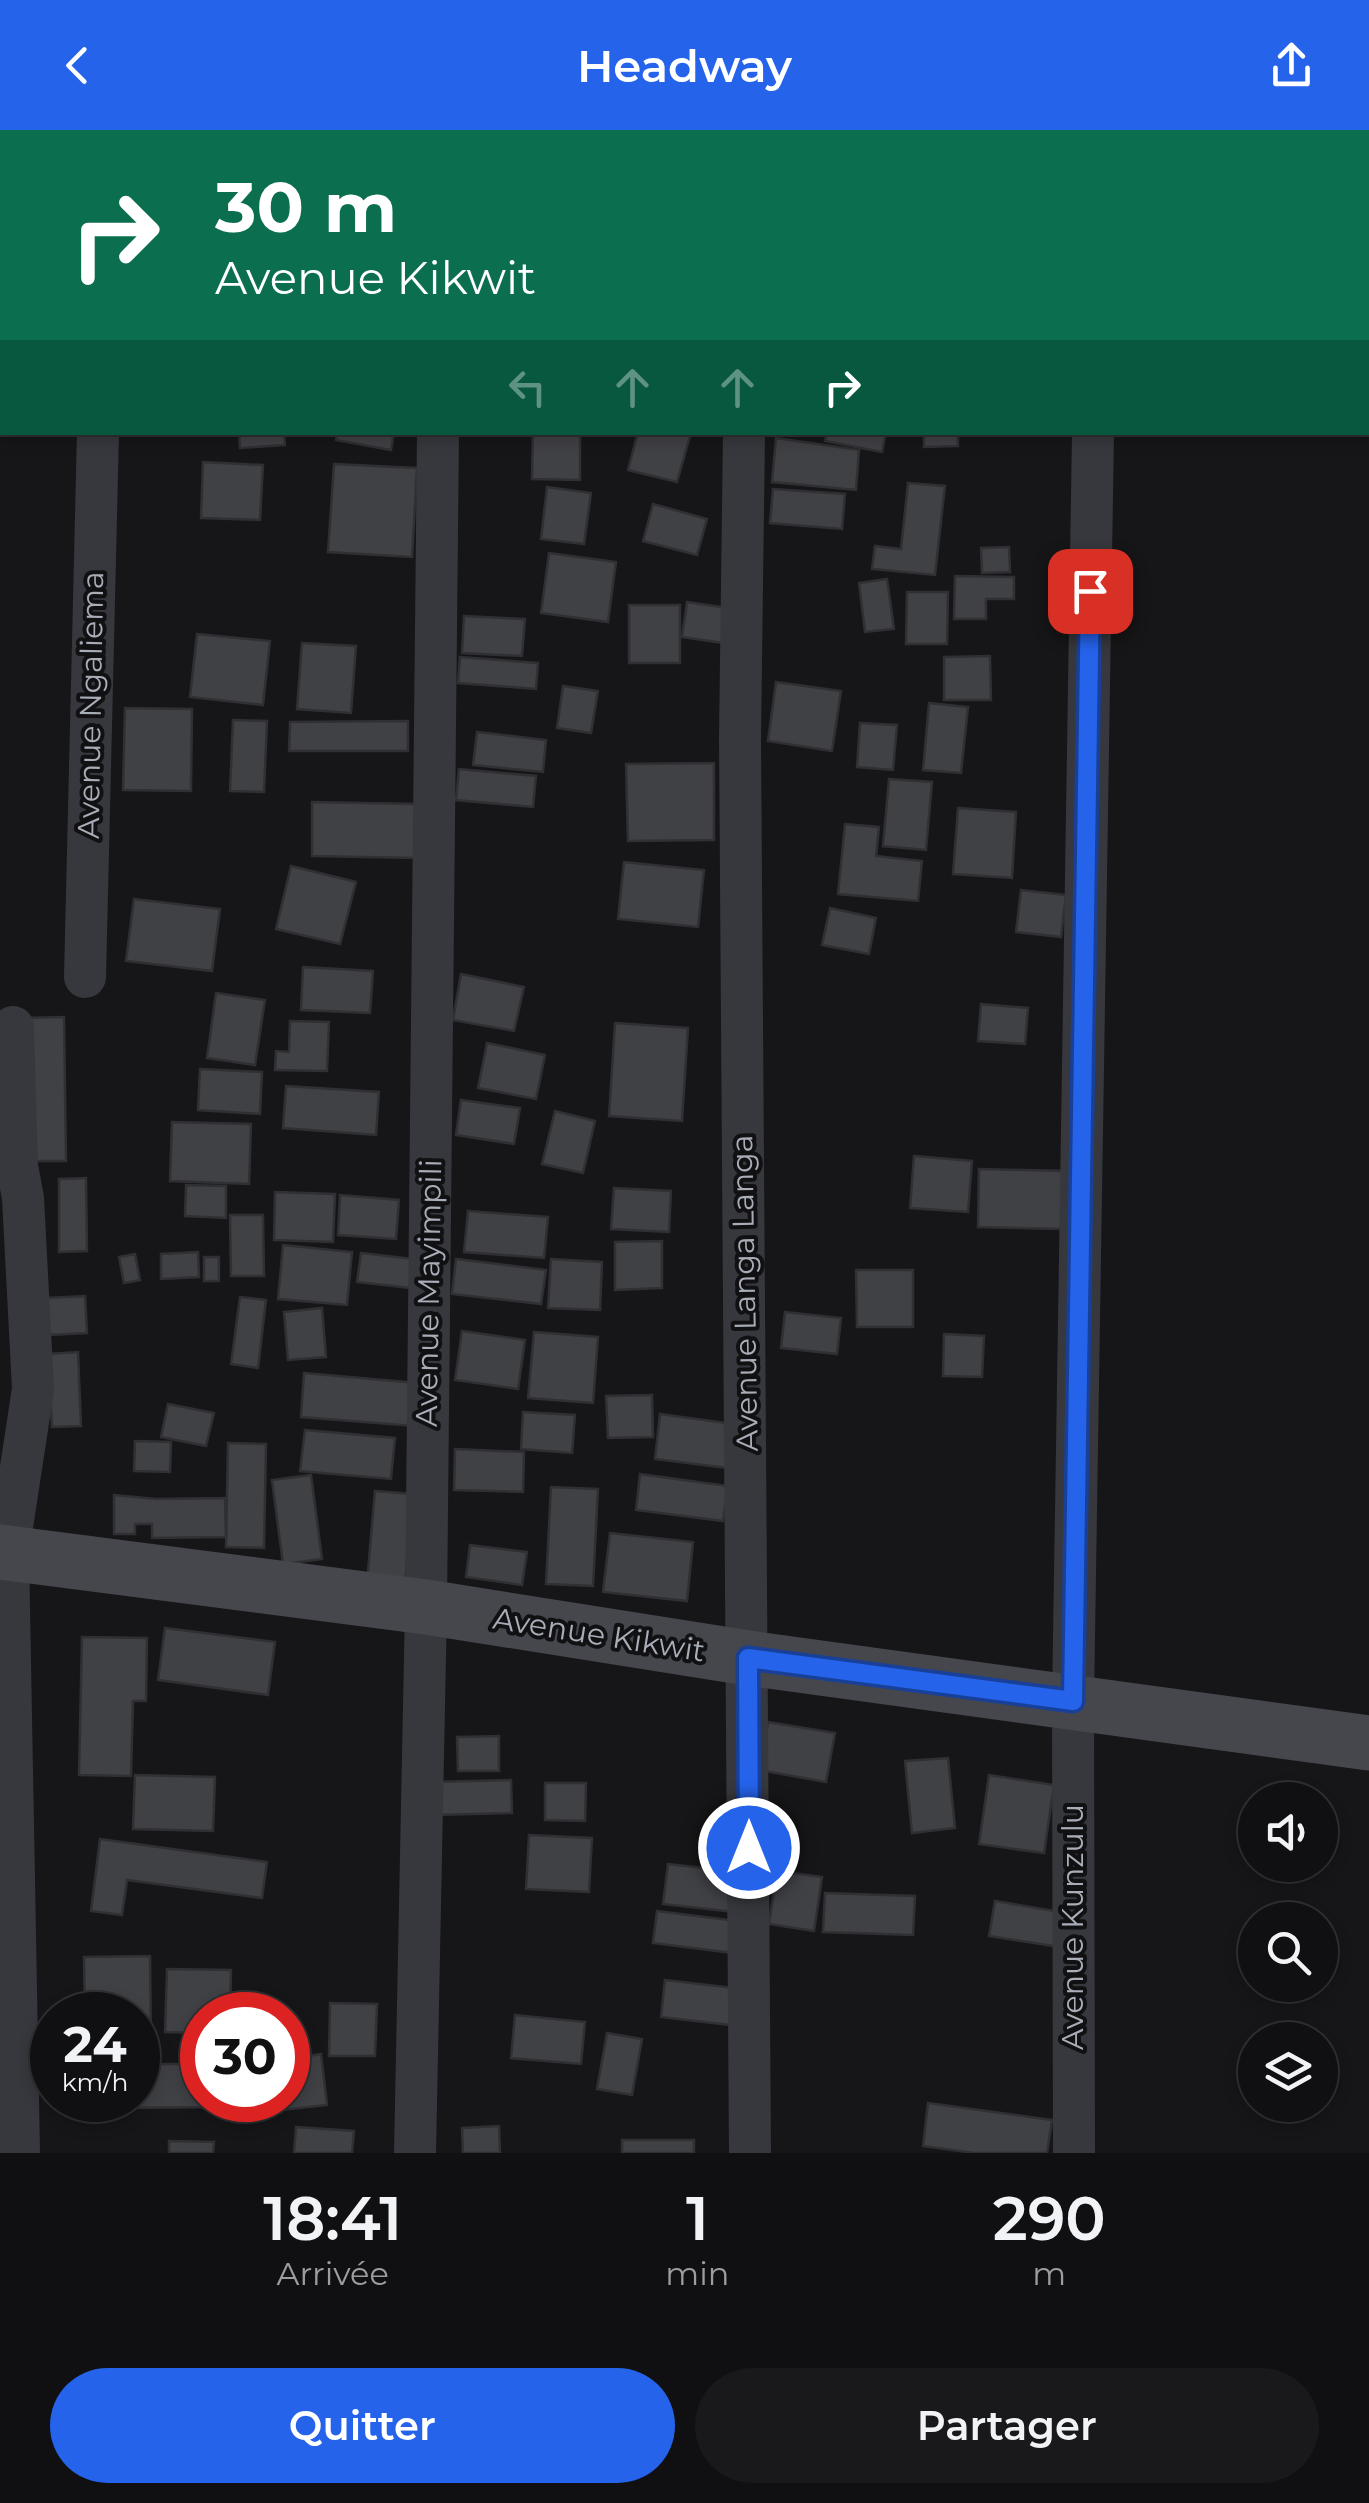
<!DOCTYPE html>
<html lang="fr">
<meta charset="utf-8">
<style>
:root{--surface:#101012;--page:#19191b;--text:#f1f3f6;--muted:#9c9d9f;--line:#303032;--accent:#2563eb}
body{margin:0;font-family:Montserrat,sans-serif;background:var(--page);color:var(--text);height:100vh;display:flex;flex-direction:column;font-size:38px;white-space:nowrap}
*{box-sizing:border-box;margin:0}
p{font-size:32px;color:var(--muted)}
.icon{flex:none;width:55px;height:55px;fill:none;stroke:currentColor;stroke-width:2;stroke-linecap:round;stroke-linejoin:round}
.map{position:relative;height:2023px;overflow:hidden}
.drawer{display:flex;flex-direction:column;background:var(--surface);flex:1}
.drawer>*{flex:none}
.guide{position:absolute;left:0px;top:0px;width:1370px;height:305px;box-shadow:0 5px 15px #0003,0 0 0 2px var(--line);background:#0b6e4f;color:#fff;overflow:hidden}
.fabs{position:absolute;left:1238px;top:1652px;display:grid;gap:20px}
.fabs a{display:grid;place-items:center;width:100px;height:100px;border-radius:50%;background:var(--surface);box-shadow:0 5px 15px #0003,0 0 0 2px var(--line);font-size:50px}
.speed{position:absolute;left:30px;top:1862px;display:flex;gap:20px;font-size:50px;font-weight:700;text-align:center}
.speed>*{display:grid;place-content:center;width:130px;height:130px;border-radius:50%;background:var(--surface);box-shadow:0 5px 15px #0003,0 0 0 2px var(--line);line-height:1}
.speed small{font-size:25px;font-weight:400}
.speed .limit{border:15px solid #d22;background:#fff;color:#111}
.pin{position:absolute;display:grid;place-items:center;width:85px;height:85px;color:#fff;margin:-42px;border-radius:20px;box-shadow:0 5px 15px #0006}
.me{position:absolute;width:110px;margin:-55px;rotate:0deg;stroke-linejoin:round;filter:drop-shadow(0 0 8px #0008)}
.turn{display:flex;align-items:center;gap:35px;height:210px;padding:0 50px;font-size:45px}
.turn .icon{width:130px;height:130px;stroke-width:2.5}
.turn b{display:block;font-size:70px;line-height:85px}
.lanes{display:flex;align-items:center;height:95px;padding:0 50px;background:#0003;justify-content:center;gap:50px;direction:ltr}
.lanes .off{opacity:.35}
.eta{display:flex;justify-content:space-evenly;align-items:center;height:170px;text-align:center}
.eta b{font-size:60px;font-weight:600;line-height:70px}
.primary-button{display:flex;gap:20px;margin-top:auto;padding:20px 50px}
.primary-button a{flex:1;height:115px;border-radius:60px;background:var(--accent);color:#fff;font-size:40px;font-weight:600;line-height:115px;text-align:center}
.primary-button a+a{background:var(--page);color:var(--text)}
header{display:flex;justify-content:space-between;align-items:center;height:130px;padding:0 50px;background:var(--accent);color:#fff;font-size:45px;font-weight:600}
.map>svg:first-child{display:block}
.building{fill:#404145;stroke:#303034;stroke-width:2.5}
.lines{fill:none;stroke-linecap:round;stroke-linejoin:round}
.minor{stroke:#37383d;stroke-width:42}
.secondary{stroke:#45474d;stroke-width:55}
.route-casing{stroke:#184099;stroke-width:25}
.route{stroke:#2563eb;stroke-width:18}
.labels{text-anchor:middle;stroke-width:8;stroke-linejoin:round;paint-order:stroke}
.street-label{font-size:30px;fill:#a8adb8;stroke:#111113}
</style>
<header><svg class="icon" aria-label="back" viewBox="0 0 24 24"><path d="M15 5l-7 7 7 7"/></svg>Headway<svg class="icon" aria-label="share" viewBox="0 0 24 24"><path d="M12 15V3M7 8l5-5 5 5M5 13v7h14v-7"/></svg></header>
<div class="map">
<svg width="1369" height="2023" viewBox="0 0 1369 2023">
<rect width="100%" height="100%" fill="#161618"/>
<g class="building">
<polygon points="239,302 284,302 285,315 240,318"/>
<polygon points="337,302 394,302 391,320 336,310"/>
<polygon points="533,302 580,302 580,350 532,349"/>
<polygon points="638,302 677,302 690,306 677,352 628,340"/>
<polygon points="827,302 886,302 882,322 825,311"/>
<polygon points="924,302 958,302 958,316 924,317"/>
<polygon points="776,308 859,320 856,360 772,352"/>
<polygon points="203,332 263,335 260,390 201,388"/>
<polygon points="334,334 417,338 412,427 328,422"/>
<polygon points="908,353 945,356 935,445 872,439 875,416 901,419"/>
<polygon points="547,357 591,363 584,414 541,409"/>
<polygon points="773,359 845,364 842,399 770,393"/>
<polygon points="653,374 707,389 697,425 643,411"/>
<polygon points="1009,417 1010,442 982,443 981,418"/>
<polygon points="549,423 616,432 608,492 541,483"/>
<polygon points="955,446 1014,447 1014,469 986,469 986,489 954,489"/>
<polygon points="887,449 894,499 865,502 859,453"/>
<polygon points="907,462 948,462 947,514 906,514"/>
<polygon points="687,472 735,479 730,514 682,507"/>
<rect x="629" y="475" width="51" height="58"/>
<polygon points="464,486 525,489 522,526 462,523"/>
<polygon points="197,504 270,511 263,575 190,567"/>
<polygon points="302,513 356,516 351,583 297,579"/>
<polygon points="990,526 991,570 944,570 944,527"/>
<polygon points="460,527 538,533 536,559 458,553"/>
<polygon points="776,552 841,561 832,621 768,611"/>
<polygon points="563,556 598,561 591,603 557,598"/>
<polygon points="929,573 968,577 961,643 923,640"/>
<polygon points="125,578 192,579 191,661 123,660"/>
<polygon points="233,590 267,591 264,662 230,661"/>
<polygon points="408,591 408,621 289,621 290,592"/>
<polygon points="860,593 897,595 893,640 857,637"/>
<polygon points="477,602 546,610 543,642 473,635"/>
<polygon points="714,633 714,710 628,711 626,634"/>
<polygon points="459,639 536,646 533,677 456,670"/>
<polygon points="889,649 932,652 926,720 883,716"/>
<polygon points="312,672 417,674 415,728 312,726"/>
<polygon points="958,678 1016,682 1012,748 953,744"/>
<polygon points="845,694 879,697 876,726 922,731 918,771 838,764"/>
<polygon points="624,732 704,740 698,797 618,789"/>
<polygon points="291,736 356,752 340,814 276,799"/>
<polygon points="1021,760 1066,765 1061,807 1016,802"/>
<polygon points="134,769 220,779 212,841 126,831"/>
<polygon points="830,778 876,788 869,824 822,815"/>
<polygon points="303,837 373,841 370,883 301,880"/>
<polygon points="461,844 524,857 514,901 453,890"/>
<polygon points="216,863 265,870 255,935 207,928"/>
<polygon points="981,874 1028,878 1025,914 978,911"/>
<polygon points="64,887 66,1031 25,1031 23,888"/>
<polygon points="290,891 329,892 327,941 275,940 276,921 289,922"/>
<polygon points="615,893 688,898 682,991 609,986"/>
<polygon points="487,913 545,925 536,969 478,958"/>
<polygon points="200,939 262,942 260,984 198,980"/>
<polygon points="286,956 379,962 376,1005 283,998"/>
<polygon points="461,970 520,978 514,1014 456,1005"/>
<polygon points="555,981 595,991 583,1043 542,1034"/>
<polygon points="172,992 251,994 249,1054 170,1051"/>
<polygon points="914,1026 972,1031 968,1082 910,1078"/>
<polygon points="979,1039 1065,1041 1063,1099 978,1097"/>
<polygon points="86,1048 87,1121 59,1122 59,1049"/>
<polygon points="186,1055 226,1056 226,1088 185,1086"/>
<polygon points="614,1058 671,1061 669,1102 611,1099"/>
<polygon points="275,1062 335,1064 333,1112 274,1110"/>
<polygon points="340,1065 399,1070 396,1109 338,1105"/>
<polygon points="468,1081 548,1087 544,1128 464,1122"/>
<polygon points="230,1085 263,1085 264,1146 231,1146"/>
<polygon points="662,1111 662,1158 615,1160 615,1112"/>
<polygon points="283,1115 352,1122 347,1175 278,1169"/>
<polygon points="198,1122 199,1147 161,1149 161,1124"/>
<polygon points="361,1123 423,1130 420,1159 357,1152"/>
<polygon points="135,1124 140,1150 124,1153 119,1127"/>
<rect x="204" y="1127" width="15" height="24"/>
<polygon points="456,1129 546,1140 541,1174 452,1164"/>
<polygon points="551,1129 602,1132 600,1180 548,1178"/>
<polygon points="856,1140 913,1140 913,1197 857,1197"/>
<polygon points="85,1166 87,1203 49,1205 47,1168"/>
<polygon points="240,1167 266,1170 258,1238 231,1234"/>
<polygon points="322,1178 326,1227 288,1230 284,1182"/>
<polygon points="785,1182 841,1188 837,1224 781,1218"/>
<polygon points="462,1201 525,1210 518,1259 455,1250"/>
<polygon points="534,1202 598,1207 593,1273 528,1268"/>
<polygon points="944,1204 984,1206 982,1247 943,1246"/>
<polygon points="78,1222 81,1296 52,1297 48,1224"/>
<polygon points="304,1243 417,1253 414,1296 301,1287"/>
<polygon points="652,1265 653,1307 608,1308 606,1266"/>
<polygon points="168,1274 214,1283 206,1316 161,1307"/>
<polygon points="523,1282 575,1285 572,1323 521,1319"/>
<polygon points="660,1284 741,1295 736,1339 655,1329"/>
<polygon points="305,1300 395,1308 391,1349 300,1341"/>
<polygon points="135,1311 171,1312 170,1342 134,1341"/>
<polygon points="228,1313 266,1314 264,1418 226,1417"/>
<polygon points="455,1319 524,1322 523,1362 454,1360"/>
<polygon points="640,1344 728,1356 723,1391 636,1380"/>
<polygon points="311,1345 322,1429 283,1434 272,1350"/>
<polygon points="551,1357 598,1359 593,1456 546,1454"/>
<polygon points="375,1361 413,1364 405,1454 367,1452"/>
<polygon points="114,1365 156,1369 225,1368 226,1407 152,1408 152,1394 135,1394 135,1404 114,1404"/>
<polygon points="610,1403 693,1412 687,1471 603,1462"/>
<polygon points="470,1415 527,1422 522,1455 466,1447"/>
<polygon points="165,1498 275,1512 268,1565 158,1550"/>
<polygon points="82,1507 147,1508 146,1571 133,1571 131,1646 79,1645"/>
<polygon points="768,1592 835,1603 826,1652 759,1640"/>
<polygon points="499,1606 499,1641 458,1641 457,1607"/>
<polygon points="948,1628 955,1698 912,1703 905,1631"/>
<polygon points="135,1645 215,1647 213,1701 133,1699"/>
<polygon points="989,1645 1054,1655 1044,1723 979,1714"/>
<polygon points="511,1650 512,1683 436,1685 435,1652"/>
<polygon points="545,1653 586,1653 585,1691 545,1690"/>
<polygon points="529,1705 592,1708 589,1762 526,1759"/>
<polygon points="100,1709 267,1732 262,1768 127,1750 122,1785 91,1781"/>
<polygon points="668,1734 739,1742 735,1782 663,1774"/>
<polygon points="777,1741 822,1747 814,1801 769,1794"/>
<polygon points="825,1763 915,1766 913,1805 823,1802"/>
<polygon points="995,1771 1060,1782 1054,1816 989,1806"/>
<polygon points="657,1781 737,1791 733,1823 653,1813"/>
<polygon points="150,1826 151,1913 138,1913 138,1885 85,1885 84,1827"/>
<polygon points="167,1839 231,1840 230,1885 202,1885 202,1903 165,1902"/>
<polygon points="665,1850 735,1858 731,1895 661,1887"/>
<polygon points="330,1873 377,1874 375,1926 329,1926"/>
<polygon points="515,1885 585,1892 581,1934 511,1928"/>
<polygon points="607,1903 642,1909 632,1965 597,1959"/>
<polygon points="321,1924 327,1975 273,1981 272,1970 288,1970 288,1929"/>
<polygon points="138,1934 202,1934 205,1977 126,1978 126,1970 138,1970"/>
<polygon points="928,1973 1052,1990 1047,2023 974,2023 923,2016"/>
<polygon points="499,1996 500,2023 463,2023 462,1998"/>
<polygon points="296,1997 354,2001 352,2023 294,2023"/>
<rect x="622" y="2010" width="72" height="13"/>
<polygon points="169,2011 214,2012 213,2023 169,2023"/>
</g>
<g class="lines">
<g class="minor">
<polyline points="105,2 105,0"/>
<polyline points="441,2 441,0"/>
<polyline points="747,2 747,0"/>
<polyline points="1098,2 1098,0"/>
<polyline points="744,302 740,608 750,2023"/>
<polyline points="85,847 98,302"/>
<polyline points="13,897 17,1036 23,1068 33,1259 8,1423 19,2023"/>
<polyline points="415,2023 426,1477 438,302"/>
<polyline points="1074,2023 1073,1571 1093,302"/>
</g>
<polyline class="secondary" points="0,1422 426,1477 748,1528 1369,1613"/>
</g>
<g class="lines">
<g class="route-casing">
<polyline id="route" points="749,1718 748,1528 1073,1571 1090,461"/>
</g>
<use href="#route" class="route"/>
</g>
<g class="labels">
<g class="street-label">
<text transform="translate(91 575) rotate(-89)" y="10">Avenue Ngaliema</text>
<text transform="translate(429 1163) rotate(-89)" y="10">Avenue Mayimpili</text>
<text transform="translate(745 1163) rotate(-91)" y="10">Avenue Langa Langa</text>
<text transform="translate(599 1505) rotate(9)" y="10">Avenue Kikwit</text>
<text transform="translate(1073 1797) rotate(-90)" y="10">Avenue Kunzulu</text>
</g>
</g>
</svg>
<div class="fabs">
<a><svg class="icon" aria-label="sound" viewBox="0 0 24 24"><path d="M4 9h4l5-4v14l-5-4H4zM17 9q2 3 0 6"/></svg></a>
<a><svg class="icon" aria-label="search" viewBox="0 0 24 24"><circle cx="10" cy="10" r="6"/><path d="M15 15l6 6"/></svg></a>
<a><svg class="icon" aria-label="layers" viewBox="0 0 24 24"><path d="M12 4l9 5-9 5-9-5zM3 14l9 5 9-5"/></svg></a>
</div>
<div class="speed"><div>24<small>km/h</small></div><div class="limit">30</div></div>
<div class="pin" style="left:1090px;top:461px;background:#d93025"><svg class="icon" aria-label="arrive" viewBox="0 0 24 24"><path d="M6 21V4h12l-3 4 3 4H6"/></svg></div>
<svg class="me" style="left:749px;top:1718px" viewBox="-20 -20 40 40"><circle r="17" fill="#2563eb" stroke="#fff" stroke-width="3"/><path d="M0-11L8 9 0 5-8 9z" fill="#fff"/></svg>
<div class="guide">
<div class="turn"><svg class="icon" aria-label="right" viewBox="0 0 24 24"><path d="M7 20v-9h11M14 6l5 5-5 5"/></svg><div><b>30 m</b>Avenue Kikwit</div></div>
<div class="lanes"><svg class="icon off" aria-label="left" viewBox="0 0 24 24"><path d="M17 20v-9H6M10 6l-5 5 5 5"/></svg><svg class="icon off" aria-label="ahead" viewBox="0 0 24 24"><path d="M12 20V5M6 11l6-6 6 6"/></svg><svg class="icon off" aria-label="ahead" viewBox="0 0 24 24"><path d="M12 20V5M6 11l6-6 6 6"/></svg><svg class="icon" aria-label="right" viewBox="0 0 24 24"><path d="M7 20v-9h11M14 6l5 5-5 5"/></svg></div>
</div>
</div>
<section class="drawer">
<div class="eta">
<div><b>18:41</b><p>Arrivée</p></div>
<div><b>1</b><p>min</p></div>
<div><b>290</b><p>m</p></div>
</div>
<div class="primary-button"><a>Quitter</a><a>Partager</a></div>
</section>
